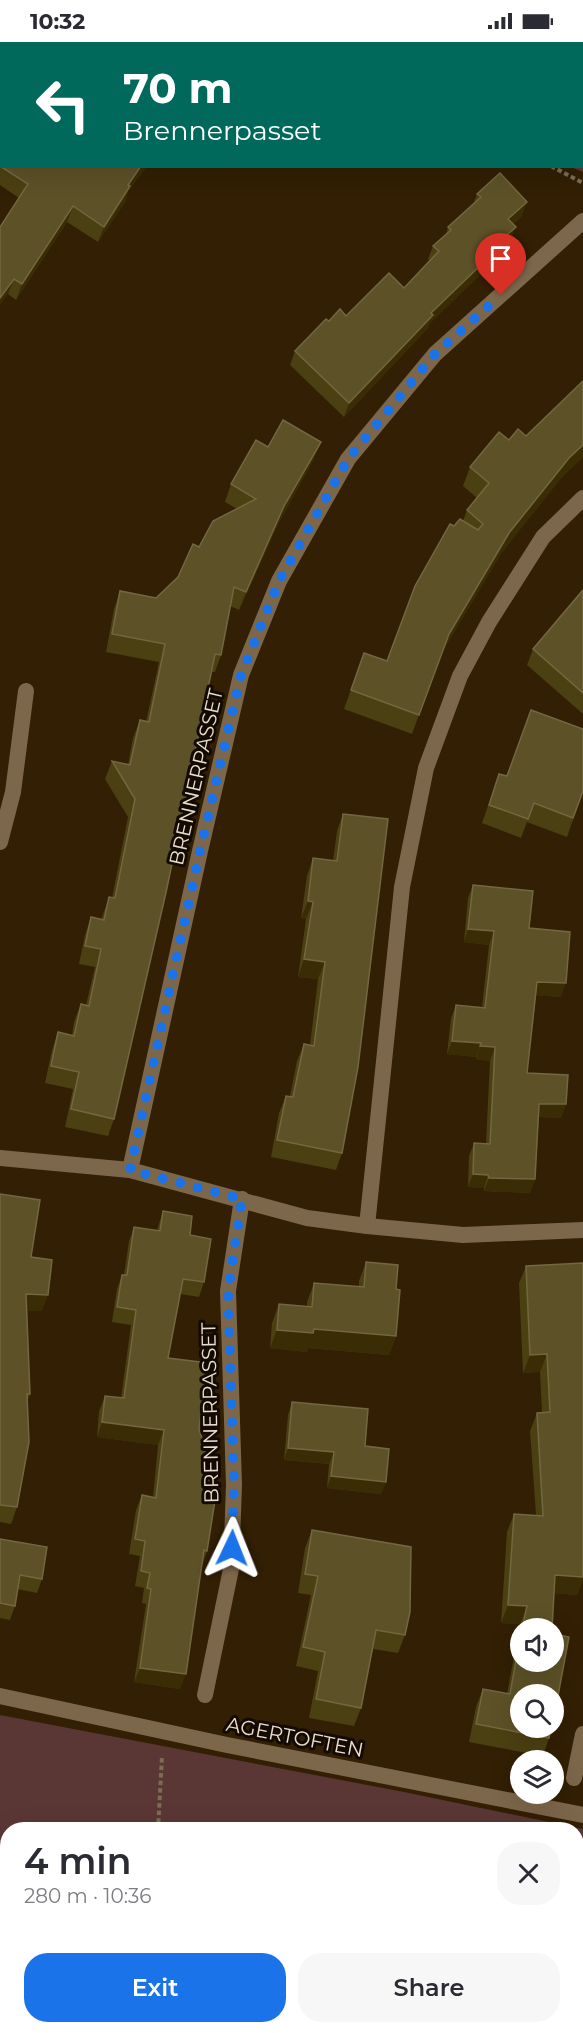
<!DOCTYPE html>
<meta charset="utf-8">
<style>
:root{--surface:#fff;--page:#f7f7f7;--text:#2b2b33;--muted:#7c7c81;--accent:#1a73e8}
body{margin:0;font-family:Montserrat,sans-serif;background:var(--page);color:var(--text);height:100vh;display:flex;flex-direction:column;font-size:22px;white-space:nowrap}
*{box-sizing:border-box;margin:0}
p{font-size:20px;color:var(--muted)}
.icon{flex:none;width:33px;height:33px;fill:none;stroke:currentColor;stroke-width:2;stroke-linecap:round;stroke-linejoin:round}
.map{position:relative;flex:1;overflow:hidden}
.sheet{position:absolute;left:0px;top:1780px;width:584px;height:212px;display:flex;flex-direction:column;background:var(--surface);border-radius:24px 24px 0 0;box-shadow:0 6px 24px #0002}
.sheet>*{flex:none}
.banner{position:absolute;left:0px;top:0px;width:584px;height:126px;box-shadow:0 6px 24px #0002;background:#00695c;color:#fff;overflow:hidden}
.fabs{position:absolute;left:510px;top:1576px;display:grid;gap:12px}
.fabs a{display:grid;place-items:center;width:54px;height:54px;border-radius:50%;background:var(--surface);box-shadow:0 6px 24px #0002;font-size:30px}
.pin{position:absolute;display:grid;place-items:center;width:51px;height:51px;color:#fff;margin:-62px -26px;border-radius:50% 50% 50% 0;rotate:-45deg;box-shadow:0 0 6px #0007}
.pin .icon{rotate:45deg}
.me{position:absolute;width:66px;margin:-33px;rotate:2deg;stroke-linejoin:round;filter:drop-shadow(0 0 4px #0008)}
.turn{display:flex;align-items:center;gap:21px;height:126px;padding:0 24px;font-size:27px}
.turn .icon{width:78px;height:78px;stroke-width:2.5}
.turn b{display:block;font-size:42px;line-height:51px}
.round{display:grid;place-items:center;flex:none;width:63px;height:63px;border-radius:24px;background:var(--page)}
.summary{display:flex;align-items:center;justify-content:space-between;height:102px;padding:0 24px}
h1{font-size:36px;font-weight:600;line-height:45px}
.primary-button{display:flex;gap:12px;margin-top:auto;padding:12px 24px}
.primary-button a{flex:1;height:69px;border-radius:24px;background:var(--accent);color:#fff;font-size:24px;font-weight:600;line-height:69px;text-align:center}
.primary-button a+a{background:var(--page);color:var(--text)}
.status{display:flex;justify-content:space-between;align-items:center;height:42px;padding:0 30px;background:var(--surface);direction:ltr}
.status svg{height:16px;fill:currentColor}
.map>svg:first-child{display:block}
.green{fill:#5a3734;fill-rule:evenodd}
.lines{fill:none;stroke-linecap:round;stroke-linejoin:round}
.stream{stroke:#52523e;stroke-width:10}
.path{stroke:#7c6c56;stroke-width:4;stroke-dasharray:4.5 3;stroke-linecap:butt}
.minor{stroke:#7d674b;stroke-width:16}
.wall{fill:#4b4012}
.shaded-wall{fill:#3a2c04}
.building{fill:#5c5127;stroke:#736741;stroke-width:1.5}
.route{stroke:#1a73e8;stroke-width:10;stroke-dasharray:0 18}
.labels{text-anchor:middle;stroke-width:6;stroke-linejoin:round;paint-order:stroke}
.street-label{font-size:20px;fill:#ebdecf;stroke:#130b02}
</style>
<div class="status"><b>10:32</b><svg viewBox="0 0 49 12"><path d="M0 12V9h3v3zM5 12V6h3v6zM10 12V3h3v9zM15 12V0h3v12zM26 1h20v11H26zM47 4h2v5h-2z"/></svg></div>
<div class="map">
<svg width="583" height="1991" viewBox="0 0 583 1991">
<rect width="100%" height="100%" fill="#321f04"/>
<g class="green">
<polygon points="326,0 583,0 583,130 571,125 582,124 582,2"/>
<path d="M0,1673L404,1750L583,1787V1991H0ZM8,1788H576V1984H8Z"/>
</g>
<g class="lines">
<g class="stream">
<polyline points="0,1946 8,1955"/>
<polyline points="24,1984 25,1991"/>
</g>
<g class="path">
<polyline points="309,0 312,2"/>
<polyline points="551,124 583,141"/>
<polyline points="158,1788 162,1714"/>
<polyline points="208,1984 211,1991"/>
</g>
<g class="minor">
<polyline points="16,2 17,0"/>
<polyline points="0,22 2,20"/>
<polyline points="0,800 13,750 26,649"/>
<polyline points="0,1116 130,1128 307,1176 367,1184 463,1193 583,1188"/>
<polyline points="130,1128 200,809 241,633 279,539 348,417 435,312 583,179"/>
<polyline points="367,1184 402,845 426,726 460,634 489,580 543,495 583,456"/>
<polyline points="205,1653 231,1527 234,1443 228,1249 242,1157"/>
<polyline points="0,1654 227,1703 583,1773"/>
<polyline points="574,1736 583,1692"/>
</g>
</g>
<g class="wall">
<polygon points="0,74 2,124 128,150 125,160 98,200 67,180 16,258 8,252 19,156 0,143"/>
<polygon points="477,152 522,174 513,182 510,199 482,224 479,234 430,281 428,286 344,375 290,323 295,309 329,279 346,274 404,246 430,219 428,217 433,204 446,192 448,185 473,163"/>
<polygon points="583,339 583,415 562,435 502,510 442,610 412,692 344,667 364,611 387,619 454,484 463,479 467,468 477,456 463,444 470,425 509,398 526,394"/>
<polygon points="268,405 314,417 278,482 239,568 230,564 221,613 215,630 211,630 114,1077 108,1094 65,1085 73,1047 45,1041 52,1008 58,990 72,993 74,980 81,962 86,963 95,925 79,922 85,893 91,875 101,878 109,855 112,856 128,775 105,737 112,719 128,723 133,696 140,678 146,680 159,620 106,610 114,567 120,549 156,556 178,535 199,505 237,467 225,460 231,442"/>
<polygon points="583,548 583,672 527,623 533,607"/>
<polygon points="499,732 507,734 583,749 567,795 527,780 521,796 482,781"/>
<polygon points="343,772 342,1111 336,1128 271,1115 279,1071 286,1054 290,1054 297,1019 304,1002 310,1003 318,937 298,935 306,877 301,876 307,834 313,816 333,819 337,789"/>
<polygon points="473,843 529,886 561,955 536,953 527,1031 566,1062 561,1076 539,1075 535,1137 530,1151 484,1149 484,1146 468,1145 469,1114 474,1101 486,1101 490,1019 476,1017 476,1015 447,1012 451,976 456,963 482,965 489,903 464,900 468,856"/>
<polygon points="0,1152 31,1215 42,1269 27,1269 30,1352 27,1360 17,1465 11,1482 0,1480"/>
<polygon points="163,1169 190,1193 204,1240 199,1255 180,1252 168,1316 199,1387 207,1509 202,1524 180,1647 134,1640 146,1562 142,1561 144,1546 135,1544 140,1514 129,1512 136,1468 142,1453 153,1455 158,1403 97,1395 99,1369 105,1354 121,1356 131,1283 112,1280 117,1247 122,1233 124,1233 129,1199 134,1185 157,1188"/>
<polygon points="366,1220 396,1247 396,1294 389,1313 308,1306 307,1310 270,1306 272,1281 279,1262 307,1264 307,1260 314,1241 359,1245 359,1239"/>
<polygon points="583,1221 583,1537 577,1553 554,1551 552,1587 520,1587 520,1620 549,1696 543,1714 469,1700 476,1665 483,1647 507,1652 520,1582 501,1581 507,1490 514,1472 536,1473 530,1389 537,1371 542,1371 540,1330 523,1331 519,1241 526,1224"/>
<polygon points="292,1360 365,1404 386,1440 381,1452 327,1446 329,1422 284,1418 288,1373"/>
<polygon points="312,1488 405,1593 398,1611 373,1607 361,1666 354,1684 309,1676 318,1629 296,1624 311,1553 298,1551 305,1506"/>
<polygon points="0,1497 42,1537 37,1551 17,1547 15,1564 10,1578 0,1576"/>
</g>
<g class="shaded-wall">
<polygon points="141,124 147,124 128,150 125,160 98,200 104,185 128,143"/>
<polygon points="527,160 522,174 503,191 508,177"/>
<polygon points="73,164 67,180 16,258 22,242"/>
<polygon points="516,185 510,199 482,224 479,234 430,281 428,286 344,375 349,361 481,216"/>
<polygon points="14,237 8,252 0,263 0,256"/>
<polygon points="321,400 314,417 278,482 239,568 246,550 284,464"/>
<polygon points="583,403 583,415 562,435 502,510 442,610 412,692 449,592 509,491 569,416"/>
<polygon points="308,859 313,860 306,877 301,876"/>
<polygon points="468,887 494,889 489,903 464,900"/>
<polygon points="304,917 325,920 318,937 298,935"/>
<polygon points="537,940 566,941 561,955 532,953"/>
<polygon points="452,999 481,1001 476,1015 447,1012"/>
<polygon points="480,1004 495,1005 490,1019 476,1017"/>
<polygon points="539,1062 566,1062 561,1076 534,1075"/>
<polygon points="473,1132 488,1133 484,1146 468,1145"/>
<polygon points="489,1136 535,1137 530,1151 484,1149"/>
<polygon points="26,1252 48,1253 42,1269 20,1269"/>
<polygon points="314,1287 396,1294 389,1313 308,1306 307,1310 270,1306 277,1288"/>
<polygon points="547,1312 540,1330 523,1331 530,1313"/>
<polygon points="102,1380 164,1388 158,1403 97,1395"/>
<polygon points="288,1406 334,1410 329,1422 284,1418"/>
<polygon points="331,1434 386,1440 381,1452 327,1446"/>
<polygon points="555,1533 583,1535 583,1537 577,1553 549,1551"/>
<polygon points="508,1563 527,1564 520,1582 501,1581"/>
<polygon points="140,1626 186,1632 180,1647 134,1640"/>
</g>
<g class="building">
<polygon points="158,0 259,0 258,2 157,2"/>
<polygon points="0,74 2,75 2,124 141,124 128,143 130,144 104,185 73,164 22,242 14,237 0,256 0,185 28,142 0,124"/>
<polygon points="500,131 527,160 508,177 516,185 481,216 484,220 431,271 433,273 349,361 295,309 326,277 329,279 340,267 346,274 389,231 404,246 439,209 433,204 451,188 448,185 481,155 477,152"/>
<polygon points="583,339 583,403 569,416 509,491 449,592 419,673 351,648 364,611 387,619 415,544 450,482 454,484 460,477 478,488 483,482 467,468 489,441 470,425 499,390 509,398 518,387 526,394"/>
<polygon points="283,378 321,400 284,464 246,550 234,545 221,613 215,612 167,846 114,1077 71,1067 79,1030 51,1024 58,990 74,994 81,962 89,964 101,907 85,904 91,875 104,878 109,855 115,856 135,757 112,719 130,723 140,678 149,680 165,602 112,592 120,549 156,556 178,535 193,502 199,505 213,479 256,457 231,442 256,398 268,405"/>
<polygon points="583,548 583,651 533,607"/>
<polygon points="531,668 583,687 583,749 573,776 534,761 528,777 489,763 499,732 507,734"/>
<polygon points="343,772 388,777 358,1025 342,1111 277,1098 286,1054 293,1055 304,1002 314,1004 325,920 304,917 313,860 308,859 313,816 337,819"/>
<polygon points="473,843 533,849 529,886 570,890 566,941 537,940 527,1031 568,1033 566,1062 539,1062 535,1137 489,1136 488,1133 473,1132 474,1101 490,1102 495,1005 480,1004 481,1001 452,999 456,963 485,966 494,889 468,887"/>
<polygon points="0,1152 40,1158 31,1215 52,1218 48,1253 26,1252 30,1352 27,1352 29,1400 17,1465 0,1463"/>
<polygon points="163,1169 192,1174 190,1193 211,1197 204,1240 183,1237 168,1316 208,1321 199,1387 217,1446 207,1509 204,1508 186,1632 140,1626 151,1547 147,1546 150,1531 141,1529 145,1499 135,1497 142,1453 156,1456 164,1388 102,1380 105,1354 124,1356 136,1268 117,1265 122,1233 127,1233 134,1185 160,1189"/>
<polygon points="366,1220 398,1223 396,1247 400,1248 396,1294 314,1287 313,1291 277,1288 279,1262 312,1265 314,1241 364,1245"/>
<polygon points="583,1221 583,1535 555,1533 552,1587 522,1587 527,1564 508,1563 514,1472 543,1474 537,1371 550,1370 547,1312 530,1313 526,1224"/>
<polygon points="292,1360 368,1367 365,1404 389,1407 386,1440 331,1434 334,1410 288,1406"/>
<polygon points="312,1488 411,1505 410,1570 405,1593 376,1588 361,1666 316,1657 325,1610 303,1605 318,1534 305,1532"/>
<polygon points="0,1497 47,1505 42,1537 20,1533 15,1564 0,1561"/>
<polygon points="554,1592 569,1595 554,1675 554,1653 520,1653 520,1686 551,1686 549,1696 476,1682 483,1647 510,1652 520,1596 520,1620 554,1620"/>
</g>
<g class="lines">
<polyline class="route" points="232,1506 234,1443 228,1249 242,1157 130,1128 200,809 241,633 279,539 348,417 435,312 501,253"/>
</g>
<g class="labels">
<g class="street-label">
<text transform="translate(196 735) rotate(-77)" y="7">BRENNERPASSET</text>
<text transform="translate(210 1371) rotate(-91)" y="7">BRENNERPASSET</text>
<text transform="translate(295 1695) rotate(11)" y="7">AGERTOFTEN</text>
</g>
</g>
</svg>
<div class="fabs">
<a><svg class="icon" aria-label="sound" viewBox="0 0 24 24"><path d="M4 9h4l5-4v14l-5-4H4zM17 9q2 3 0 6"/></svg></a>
<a><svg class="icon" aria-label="search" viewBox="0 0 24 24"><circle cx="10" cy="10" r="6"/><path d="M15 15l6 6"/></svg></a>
<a><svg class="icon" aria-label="layers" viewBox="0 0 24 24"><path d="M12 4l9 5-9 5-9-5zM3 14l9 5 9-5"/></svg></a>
</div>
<div class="pin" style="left:501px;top:253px;background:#d93025"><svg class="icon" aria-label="arrive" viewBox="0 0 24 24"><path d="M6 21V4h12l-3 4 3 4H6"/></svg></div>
<svg class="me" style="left:232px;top:1506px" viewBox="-20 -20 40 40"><path d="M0-17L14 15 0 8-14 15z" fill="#1a73e8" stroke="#fff" stroke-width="4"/></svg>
<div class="banner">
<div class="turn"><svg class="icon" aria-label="left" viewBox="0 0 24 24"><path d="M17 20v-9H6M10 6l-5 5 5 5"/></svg><div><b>70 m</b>Brennerpasset</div></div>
</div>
<section class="sheet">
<div class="summary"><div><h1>4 min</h1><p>280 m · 10:36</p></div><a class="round"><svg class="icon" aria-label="close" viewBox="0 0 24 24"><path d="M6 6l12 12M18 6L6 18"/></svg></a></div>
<div class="primary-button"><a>Exit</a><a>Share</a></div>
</section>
</div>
